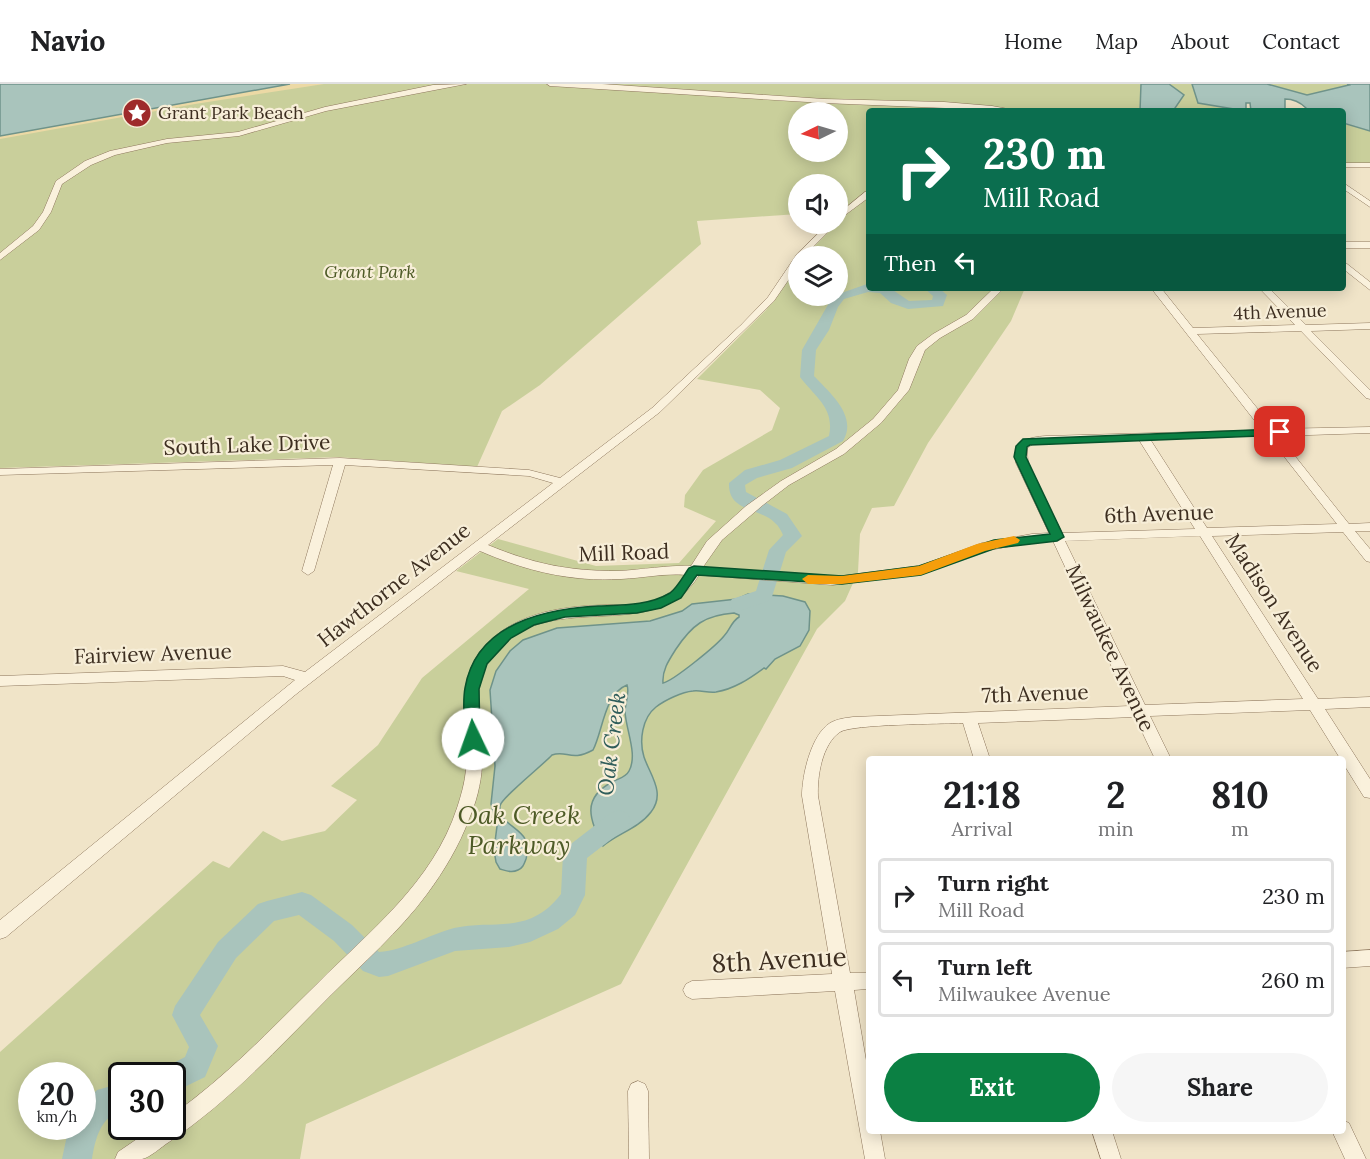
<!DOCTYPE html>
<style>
:root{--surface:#fff;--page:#f6f6f6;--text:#202124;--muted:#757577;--line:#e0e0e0;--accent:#0b8043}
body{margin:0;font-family:Lora,serif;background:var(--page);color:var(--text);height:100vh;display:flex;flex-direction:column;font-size:22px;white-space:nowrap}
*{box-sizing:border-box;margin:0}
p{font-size:20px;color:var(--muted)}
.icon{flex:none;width:33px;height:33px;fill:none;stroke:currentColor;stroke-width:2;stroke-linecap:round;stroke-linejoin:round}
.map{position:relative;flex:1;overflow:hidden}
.panel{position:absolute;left:866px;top:672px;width:480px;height:378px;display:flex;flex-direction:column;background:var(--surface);border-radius:6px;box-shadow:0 3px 15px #0003}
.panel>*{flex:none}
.banner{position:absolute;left:866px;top:24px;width:480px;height:183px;border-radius:6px;box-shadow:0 3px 15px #0003;background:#0b6e4f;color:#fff;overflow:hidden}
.needle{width:39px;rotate:265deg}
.fabs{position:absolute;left:788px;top:18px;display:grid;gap:12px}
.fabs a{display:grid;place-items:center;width:60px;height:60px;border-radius:50%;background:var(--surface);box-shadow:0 3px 15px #0003;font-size:30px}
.speed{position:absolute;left:18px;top:978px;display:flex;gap:12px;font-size:30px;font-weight:700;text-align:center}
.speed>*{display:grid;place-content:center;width:78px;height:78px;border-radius:50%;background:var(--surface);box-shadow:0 3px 15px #0003;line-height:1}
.speed small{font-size:15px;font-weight:400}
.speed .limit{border:3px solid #111;border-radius:9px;background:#fff;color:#111}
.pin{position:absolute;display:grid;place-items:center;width:51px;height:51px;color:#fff;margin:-26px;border-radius:12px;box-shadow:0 3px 9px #0006}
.me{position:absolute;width:66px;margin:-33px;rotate:357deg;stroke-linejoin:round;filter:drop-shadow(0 0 4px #0008)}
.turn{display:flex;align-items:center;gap:21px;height:126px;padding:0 18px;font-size:27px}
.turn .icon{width:78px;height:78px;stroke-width:2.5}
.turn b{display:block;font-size:42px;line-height:51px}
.then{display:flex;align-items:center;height:57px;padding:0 18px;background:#0003;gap:12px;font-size:22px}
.eta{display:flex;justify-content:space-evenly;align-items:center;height:102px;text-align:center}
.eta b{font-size:36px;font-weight:700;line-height:42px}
.primary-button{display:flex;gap:12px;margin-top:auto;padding:12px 18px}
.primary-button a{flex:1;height:69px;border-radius:36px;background:var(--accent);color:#fff;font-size:24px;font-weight:700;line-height:69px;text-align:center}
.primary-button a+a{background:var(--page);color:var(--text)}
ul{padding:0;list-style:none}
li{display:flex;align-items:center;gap:18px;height:75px;margin:0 12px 9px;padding:0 6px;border:3px solid var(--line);border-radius:6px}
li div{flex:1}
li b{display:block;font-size:22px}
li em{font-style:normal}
header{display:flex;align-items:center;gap:36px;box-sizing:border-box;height:84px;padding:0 30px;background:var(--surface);border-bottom:2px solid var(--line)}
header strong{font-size:28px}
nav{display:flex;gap:33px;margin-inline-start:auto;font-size:21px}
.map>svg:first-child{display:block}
.green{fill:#c9cf9b;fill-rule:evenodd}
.sand{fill:#ecd9a5}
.water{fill:#a9c4bc;stroke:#6f938a;stroke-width:1.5;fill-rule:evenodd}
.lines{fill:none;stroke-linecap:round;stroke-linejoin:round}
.river{fill:#a9c4bc;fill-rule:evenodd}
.minor-casing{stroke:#8d765c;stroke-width:1}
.minor{fill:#faf1dc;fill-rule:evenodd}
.route{fill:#0b8043;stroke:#07532c;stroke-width:1.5}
.slow{fill:#f59e0b}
.labels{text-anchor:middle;stroke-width:4.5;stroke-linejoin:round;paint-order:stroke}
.far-poi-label{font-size:18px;fill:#3d2e20;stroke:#f7eed8;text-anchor:start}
.far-park-label{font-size:18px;font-style:italic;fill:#4d5a26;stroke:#f7eed8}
.far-street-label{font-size:18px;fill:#3d2e20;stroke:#f7eed8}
.street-label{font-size:21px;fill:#3d2e20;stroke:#f7eed8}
.water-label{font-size:22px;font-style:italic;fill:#2f5d5a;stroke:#f7eed8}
.near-park-label{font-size:26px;font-style:italic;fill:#4d5a26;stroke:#f7eed8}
.near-street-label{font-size:26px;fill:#3d2e20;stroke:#f7eed8}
</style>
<header>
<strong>Navio</strong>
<nav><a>Home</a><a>Map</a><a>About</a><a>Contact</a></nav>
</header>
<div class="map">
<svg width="1370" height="1075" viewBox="0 0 1370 1075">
<rect width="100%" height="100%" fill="#f0e4c8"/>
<g class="green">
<path d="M290,0H1141L1140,27H868V204H1025L1011,237L928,359L894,422L872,424L860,450L858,488L845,517L817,545L621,900L306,1040L300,1075H0V968L213,777L229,784L263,747L282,757L325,747L357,716L331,702L378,661L422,594L529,505L456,487L498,455L596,482L679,479L716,437L684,423L685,411L703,386L772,346L780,324L760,306L697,295L766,226L798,180V212H837V172H805L840,136L837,135V100H798V130L697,137L701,160L540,301L502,327L477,383L337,373L0,384V52ZM798,28H837V68H798ZM32,992H82V1042H32ZM122,992H172V1042H122Z"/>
<polygon points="1169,0 1192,0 1198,19 1240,27 1173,27 1184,11"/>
<polygon points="1267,0 1347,0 1351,1 1307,11"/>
<polygon points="1342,39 1370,47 1370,79 1343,80"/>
</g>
<polygon class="sand" points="290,0 324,0 195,20 0,55 0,52"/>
<g class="water">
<polygon points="0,0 290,0 0,52"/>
<polygon points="1141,0 1169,0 1184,11 1173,27 1140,27"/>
<path d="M1192,0H1267L1307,11L1349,1L1347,0H1370V47L1343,39L1342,27H1306V24C1300,18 1294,15 1285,15V27H1251L1250,19H1246V27L1198,19Z"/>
<path d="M748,510L783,512L805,518L810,527L809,546L800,562L775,575L766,585L764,584C749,595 734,605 716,608C707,609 701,606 693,607C682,608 665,616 656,623C642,634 639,657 644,673C650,691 666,709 651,728C639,744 617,750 603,762C590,736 580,714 614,697C620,694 626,693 629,687C638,671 626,646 625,628C625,619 630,609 627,601C604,610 603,647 593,666C571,678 567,666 552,671C544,680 500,715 500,722C498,745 536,743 526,775C524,780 523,784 518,786C512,789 507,787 500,785L496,778L494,766L497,742L491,720L495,682L490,606L496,587L510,567L523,556L557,544L650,537L682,527L692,520L737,515ZM734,529L739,531V533C731,538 730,546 724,552C716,562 673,597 663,599C662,586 669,576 676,565C692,541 705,531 734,529Z"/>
</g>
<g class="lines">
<g class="river">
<path d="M867,200L868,204H890L909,217L932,216L933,212L924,204H939L947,211L943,222L908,225L891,219L880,209L868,208L844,215L838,223L829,246L816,266L814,292C830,309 858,332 843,357L792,384L757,394L745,401L746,408L787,430L802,452L786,468L771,516L739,527L732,525L729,520L732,515L756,507L769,466L783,451C781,447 779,442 775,439C760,423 728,429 729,399L745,386L780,376L829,352C835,324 815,313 800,293L802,266L833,212Z"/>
<path d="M619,726L627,729L631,736L627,743L587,774L585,811L575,831L558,845L530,858L509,863L455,867L388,892L379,893L363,887L334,857L299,831L274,837L236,874L200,931L218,962L205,993L172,1009V992H159L162,985L185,973L189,963L172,931L175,922L218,858L258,820L267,817L302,808L311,811L352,841L379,868C405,866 428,851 454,844C494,835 529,852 561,810L563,770L567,763L611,729Z"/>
<path d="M122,999V1027C100,1032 95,1057 92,1075H62L69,1042H82V1022L97,1006Z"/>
</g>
<g class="minor-casing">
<g id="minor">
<polygon points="466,0 326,27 239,52 167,59 115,71 91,81 62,100 51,128 39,146 0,176 0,169 33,142 43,128 56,97 85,77 110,67 167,55 238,48 325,23 433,1"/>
<polygon points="547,0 602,0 824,15 944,18 992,22 1019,27 824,19 550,2"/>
<rect x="1342" y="79" width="28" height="4"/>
<polygon points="1342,98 1370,117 1370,123 1342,104"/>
<polygon points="865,108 868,108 868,114 837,137 837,131"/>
<path d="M828,140H836L804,172H798V182L774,217L660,328L488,461C534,480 568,487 618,487C642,486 667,481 691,482L707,457L746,422L781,397L836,365L873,335L898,306L909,275L917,262L933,250L966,231L994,204H1004L973,235L940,254L925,266L909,306L881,339L844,370L789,401L763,421L722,456L703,483L833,493L919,482L982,459L1032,450L1049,449L1016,379C1011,358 1028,353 1046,352L1262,346L1151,204H1161L1193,244L1295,241L1259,204H1269L1306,241L1370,239V245L1311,247L1370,306V315L1366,314L1301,247L1197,250L1274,345L1370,343V349L1279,352L1349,440L1370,439V447H1355L1370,465V478L1366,477L1343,448L1212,452L1318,615L1370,613V623L1325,625L1370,695V714L1364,713L1310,626L1150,632L1171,675H1155L1135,633L978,639L990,675H974L963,639C942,640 852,640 840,648C822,660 817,693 818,712L850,889H868V905L854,906L868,988V1047H880L885,1075H865L835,907L692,915L686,912L683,906L686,900L692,897L832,890L802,712C802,691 811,651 830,639C837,635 845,634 853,633L1130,622L1053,457L1032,458L985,467L921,490L833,501L699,491C654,566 543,498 490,575C469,606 483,649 482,682C481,700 476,719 469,735C459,762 444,787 427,810C399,848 363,879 330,912C278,964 230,1017 169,1058C161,1063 151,1073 142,1075C134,1075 123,1075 115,1075L118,1068L156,1042H172V1031C226,993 270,946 317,900C370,847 433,798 457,724C461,712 465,698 466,685C469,646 455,603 479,569C508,530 560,522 606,521C625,521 647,522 664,512C674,507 680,499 686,491C665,489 643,494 621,495C571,498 526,487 480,467L295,611L6,853L0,855V836L295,596L283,592L0,602V592L283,582L305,588L553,399L529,392L345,381L314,487L308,491L302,487L333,381L0,391V385L340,374L529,386L560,394L652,324L741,241L768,213L797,170ZM1268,352L1337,440L1207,444L1150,355ZM1139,356L1195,445L1062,449L1028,379L1027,364L1033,360L1046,358ZM1200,452L1303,615L1145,621L1065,457Z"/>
<rect x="1342" y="158" width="28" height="6"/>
<polygon points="1342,176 1370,198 1370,206 1342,184"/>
<polygon points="1370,866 1370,882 1342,884 1342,868"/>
<polygon points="638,997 645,1000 648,1007 649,1075 629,1075 628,1007 631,1000"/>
<polygon points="1342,1036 1349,1039 1366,1075 1345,1075 1332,1047 1342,1047"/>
<polygon points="1092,1047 1112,1047 1121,1075 1101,1075"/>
</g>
</g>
<use href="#minor" class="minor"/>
</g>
<path class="route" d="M1280,345L1286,348L1284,351L1030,361L1027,363L1026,373L1064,453L1057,457L996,464L921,491L842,500L697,491L681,514L661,524L637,529L565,533L534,541L511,554L487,580L479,605L480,655L478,659H467L465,655C465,639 462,620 465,604C476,540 543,525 598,522C622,521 648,522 670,509C677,504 684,491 689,484L694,482L842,492L919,482L994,456L1050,450L1014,373L1016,362L1023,355Z"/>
<polygon class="slow" points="1014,452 1020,456 1018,459 985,467 921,491 842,500 808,500 802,495 808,491 842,492 919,482 977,460"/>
<defs>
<g id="sight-disc" transform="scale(1.5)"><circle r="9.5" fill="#9e2a2b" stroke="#f7eed8"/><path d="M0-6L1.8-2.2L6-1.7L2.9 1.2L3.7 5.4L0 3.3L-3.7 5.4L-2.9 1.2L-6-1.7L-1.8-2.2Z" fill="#fff"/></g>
</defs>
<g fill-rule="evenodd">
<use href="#sight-disc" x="137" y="29"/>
</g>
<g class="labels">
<g class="far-poi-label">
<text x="158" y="35">Grant Park Beach</text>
</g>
<g class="far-park-label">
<text x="370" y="194">Grant Park</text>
</g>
<g class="far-street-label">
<text transform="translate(1280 228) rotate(-2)" y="6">4th Avenue</text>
</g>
<g class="street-label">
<text transform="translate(247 361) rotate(-2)" y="7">South Lake Drive</text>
<text transform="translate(1159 430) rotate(-2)" y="7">6th Avenue</text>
<text transform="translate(624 469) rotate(-2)" y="7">Mill Road</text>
<text transform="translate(394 501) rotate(-38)" y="7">Hawthorne Avenue</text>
<text transform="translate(1274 519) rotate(57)" y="7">Madison Avenue</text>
<text transform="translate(1110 564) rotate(65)" y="7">Milwaukee Avenue</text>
<text transform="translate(153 570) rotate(-2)" y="7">Fairview Avenue</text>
<text transform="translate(1035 610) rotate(-2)" y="7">7th Avenue</text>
</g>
<g class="water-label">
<text transform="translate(611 660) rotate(-83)" y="8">Oak Creek</text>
</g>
<g class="near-park-label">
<text x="519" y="740">Oak Creek<tspan x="519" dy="30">Parkway</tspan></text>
</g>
<g class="near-street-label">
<text transform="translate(779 876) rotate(-3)" y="9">8th Avenue</text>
</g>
</g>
</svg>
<div class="fabs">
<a><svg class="needle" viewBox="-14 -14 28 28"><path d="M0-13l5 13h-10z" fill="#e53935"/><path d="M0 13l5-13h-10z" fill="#757577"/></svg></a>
<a><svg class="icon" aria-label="sound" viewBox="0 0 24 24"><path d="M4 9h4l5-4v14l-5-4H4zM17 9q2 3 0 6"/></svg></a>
<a><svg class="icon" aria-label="layers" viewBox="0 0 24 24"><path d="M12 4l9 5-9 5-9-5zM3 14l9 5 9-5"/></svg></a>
</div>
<div class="speed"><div>20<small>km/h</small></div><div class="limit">30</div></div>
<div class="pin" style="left:1280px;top:348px;background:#d93025"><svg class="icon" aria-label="arrive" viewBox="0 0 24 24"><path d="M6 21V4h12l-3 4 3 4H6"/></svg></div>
<svg class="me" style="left:473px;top:655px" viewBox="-20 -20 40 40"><circle r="19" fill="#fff"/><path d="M0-13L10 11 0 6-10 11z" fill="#0b8043"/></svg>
<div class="banner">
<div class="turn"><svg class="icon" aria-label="right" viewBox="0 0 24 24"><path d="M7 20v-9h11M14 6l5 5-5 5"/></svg><div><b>230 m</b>Mill Road</div></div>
<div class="then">Then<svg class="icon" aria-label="left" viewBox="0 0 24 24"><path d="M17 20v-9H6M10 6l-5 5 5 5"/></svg></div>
</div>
<section class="panel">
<div class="eta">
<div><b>21:18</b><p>Arrival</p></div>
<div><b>2</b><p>min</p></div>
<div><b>810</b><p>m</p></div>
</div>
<ul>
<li><svg class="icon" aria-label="right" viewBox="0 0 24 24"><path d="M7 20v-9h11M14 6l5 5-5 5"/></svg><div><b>Turn right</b><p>Mill Road</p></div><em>230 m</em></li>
<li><svg class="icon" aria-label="left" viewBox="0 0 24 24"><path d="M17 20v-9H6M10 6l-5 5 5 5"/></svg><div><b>Turn left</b><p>Milwaukee Avenue</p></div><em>260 m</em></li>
</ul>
<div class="primary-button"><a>Exit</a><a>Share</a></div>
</section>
</div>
